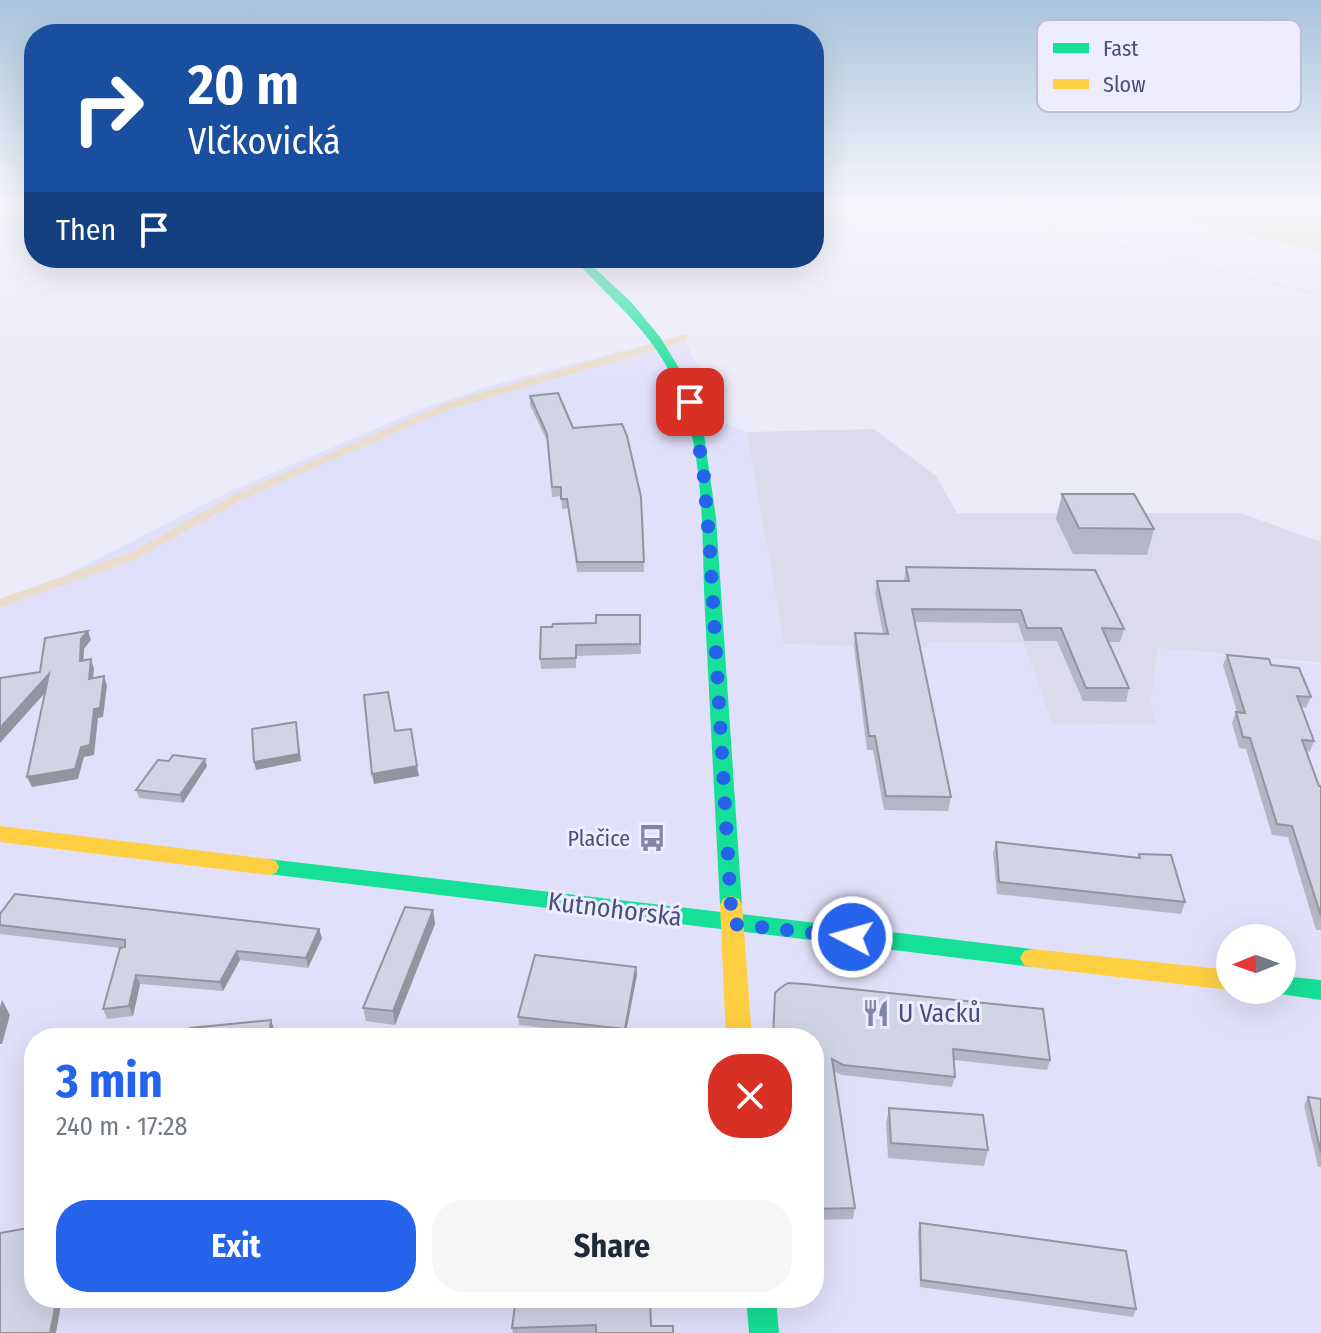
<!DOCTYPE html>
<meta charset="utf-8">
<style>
:root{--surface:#fff;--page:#f6f6f7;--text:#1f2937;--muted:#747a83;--accent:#2563eb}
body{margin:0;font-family:"Fira Sans Condensed",sans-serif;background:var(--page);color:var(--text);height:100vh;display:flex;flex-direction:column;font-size:30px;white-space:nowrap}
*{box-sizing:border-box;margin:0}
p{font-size:26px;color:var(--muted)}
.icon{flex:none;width:44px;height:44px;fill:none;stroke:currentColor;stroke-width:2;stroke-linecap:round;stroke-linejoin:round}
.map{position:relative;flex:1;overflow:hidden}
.side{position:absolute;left:24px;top:1028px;width:800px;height:280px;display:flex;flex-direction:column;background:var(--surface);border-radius:32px;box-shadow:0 8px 32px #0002}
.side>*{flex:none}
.guide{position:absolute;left:24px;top:24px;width:800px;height:244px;border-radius:32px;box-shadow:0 8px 32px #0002;background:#1a4fa0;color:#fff;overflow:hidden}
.needle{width:52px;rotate:269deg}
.controls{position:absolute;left:1216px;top:924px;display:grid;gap:16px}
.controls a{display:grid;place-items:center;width:80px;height:80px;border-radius:50%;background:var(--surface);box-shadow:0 8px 32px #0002;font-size:40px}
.pin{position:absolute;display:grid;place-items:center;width:68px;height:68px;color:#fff;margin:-34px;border-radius:16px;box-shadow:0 4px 12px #0006}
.me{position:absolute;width:88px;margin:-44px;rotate:276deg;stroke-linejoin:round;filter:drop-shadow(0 0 6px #0008)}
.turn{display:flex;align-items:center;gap:28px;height:168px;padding:0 32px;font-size:36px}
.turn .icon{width:104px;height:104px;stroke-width:2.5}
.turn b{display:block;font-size:56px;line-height:68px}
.then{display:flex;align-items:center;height:76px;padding:0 32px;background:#0003;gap:16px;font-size:30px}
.round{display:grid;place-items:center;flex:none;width:84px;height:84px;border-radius:32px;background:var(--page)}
.head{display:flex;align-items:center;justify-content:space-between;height:136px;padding:0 32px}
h1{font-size:48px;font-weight:700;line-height:60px;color:var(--accent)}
.button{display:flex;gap:16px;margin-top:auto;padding:16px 32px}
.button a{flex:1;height:92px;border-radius:32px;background:var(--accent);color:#fff;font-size:32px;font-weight:700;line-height:92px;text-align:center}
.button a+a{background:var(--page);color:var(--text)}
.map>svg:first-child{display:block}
.residential{fill:#e1e0fa;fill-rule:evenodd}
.industrial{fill:#dbdbeb}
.water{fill:#eadcca}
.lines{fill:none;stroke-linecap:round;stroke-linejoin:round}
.stream-far1{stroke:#eadcca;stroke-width:7}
.stream{stroke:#eadcca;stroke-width:8}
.fast{fill:#16e098;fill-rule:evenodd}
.slow{fill:#ffcf43;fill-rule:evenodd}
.rail{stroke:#e0e5e2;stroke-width:3;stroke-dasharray:7 5;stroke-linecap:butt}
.wall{fill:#b4b6c5}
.shaded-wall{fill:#9294a0}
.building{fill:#d1d4e5;stroke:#9294a0;stroke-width:2}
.route{stroke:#2563eb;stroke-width:14;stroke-dasharray:0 25.2}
.labels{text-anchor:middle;stroke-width:6;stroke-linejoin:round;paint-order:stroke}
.poi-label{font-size:22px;fill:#47507a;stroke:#eeedff;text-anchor:end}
.near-street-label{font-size:26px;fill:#47507a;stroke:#eeedff}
.near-poi-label{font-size:26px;fill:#47507a;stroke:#eeedff;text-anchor:start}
.key{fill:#eeedff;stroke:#bcbed7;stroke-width:2}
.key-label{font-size:22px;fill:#47507a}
</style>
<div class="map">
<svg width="1321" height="1333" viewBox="0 0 1321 1333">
<rect width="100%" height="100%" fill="#ebeaf8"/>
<path class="residential" d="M679,336L685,341L725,423L747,432L784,644L928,647V642L1024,643L1151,701L1158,648L1321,664V1333H0V599L56,580L231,491L424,408L507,381ZM1230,938H1282V990H1230ZM34,1038H814V1298H34Z"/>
<polygon class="industrial" points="874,429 936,476 957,513 1240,513 1321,542 1321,663 1158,648 1151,701 1156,725 1052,723 1024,643 928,642 929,648 784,644 747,432"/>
<polygon class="water" points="1109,203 1321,203 1321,252"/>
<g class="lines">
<polyline class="stream-far1" points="234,499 448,406 684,338"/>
<polyline class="stream" points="0,603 133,556 238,497"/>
<g class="fast">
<path d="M573,258H584L632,303L660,337L685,378L702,421L716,518L742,905L739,911L732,913L1032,949L1040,951L1044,958L1040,965L1032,967L260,873L257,867L260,861L268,859L730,913L723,911L720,905C715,808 710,710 705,613C701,536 707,451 673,379C650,329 609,298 573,258Z"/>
<polygon points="1282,976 1321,980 1321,1000 1273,993 1272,990 1282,990"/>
<polygon points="746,1298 776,1298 779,1333 749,1333"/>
</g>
<g class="slow">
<polygon points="0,826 268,859 276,861 279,867 276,873 268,875 0,842"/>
<polygon points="731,896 739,899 742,905 752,1038 726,1038 720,905 723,899"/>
<polygon points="1032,949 1230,970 1230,990 1032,967 1024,965 1020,958 1024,951"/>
</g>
<polyline class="rail" points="946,203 1321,295"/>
</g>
<g class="wall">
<polygon points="530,396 573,428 641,497 644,572 577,572 568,508 562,509 561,496 552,497 548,443 530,405"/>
<polygon points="1062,494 1154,529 1147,555 1073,554 1056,519"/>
<polygon points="906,567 1124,629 1120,642 1108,642 1129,688 1126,702 1083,701 1057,641 1024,641 1018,623 915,622 951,797 948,811 884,810 873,750 867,750 854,646 855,633 883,633 875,593 877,581 904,581"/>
<polygon points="640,615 641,654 576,656 576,668 541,669 540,659 596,623"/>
<polygon points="1227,655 1271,665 1311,697 1306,708 1301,707 1314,741 1310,752 1307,751 1319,786 1321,786 1321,930 1316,930 1288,837 1272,835 1246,749 1239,748 1232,723 1236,712 1237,712 1223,665"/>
<polygon points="207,766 183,803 139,798 136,790"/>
<polygon points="996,842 1138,858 1139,854 1185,902 1181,914 997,894 993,853"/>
<polygon points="433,910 435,924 395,1025 366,1021 363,1008"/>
<polygon points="0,925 319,929 322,938 308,968 240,960 223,991 140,984 133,1016 107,1019 103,1009 120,948 0,934"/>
<polygon points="636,967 637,975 625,1037 519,1025 518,1017"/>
<polygon points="775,993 1050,1060 1047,1070 954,1060 955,1077 952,1087 842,1075 833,1071 855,1208 853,1219 814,1220 814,1038"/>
<polygon points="1308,1097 1321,1099 1321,1167 1318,1167 1304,1105"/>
<polygon points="889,1108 988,1150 984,1166 888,1158 886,1123"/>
<polygon points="920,1223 1136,1309 1133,1317 920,1287 918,1231"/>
<polygon points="563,1304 651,1326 673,1333 513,1333 512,1328"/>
</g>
<g class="shaded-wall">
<polygon points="88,631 91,640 84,649 83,671 80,661 81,639"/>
<polygon points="91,659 94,669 92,688 89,679"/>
<polygon points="49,674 53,684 0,743 0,728"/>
<polygon points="104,676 107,686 103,717 98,718 94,755 84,757 78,779 32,787 27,777 94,709"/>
<polygon points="296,722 301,761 256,770 254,762"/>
<polygon points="205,759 207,766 183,803 180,795"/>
<polygon points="417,766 419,776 374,784 372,774"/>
<polygon points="433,910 435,924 395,1025 393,1011"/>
<polygon points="319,929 322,938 308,968 306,958"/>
<polygon points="237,951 240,960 223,991 220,982"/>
<polygon points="636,967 637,975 625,1037 625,1029"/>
<polygon points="136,975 140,984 133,1016 129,1006"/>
<polygon points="2,1000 10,1015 2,1044 0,1044 0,1007"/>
<polygon points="271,1020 276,1035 276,1038 269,1038"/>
<polygon points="57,1298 62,1298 56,1333 50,1333"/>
</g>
<g class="building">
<polygon points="558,393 573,428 622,424 627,436 641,497 644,562 577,562 567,499 561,499 561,487 552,487 547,434 530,396"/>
<polygon points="1062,494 1134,494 1154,529 1079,528"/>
<polygon points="906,567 1095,570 1124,629 1102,628 1129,688 1086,688 1061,628 1027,628 1021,610 912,609 951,797 886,796 875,736 869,736 855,633 888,634 877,581 909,581"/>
<polygon points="596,615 640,615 640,644 576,645 576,658 540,659 541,627 552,627 553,624 596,623"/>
<polygon points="88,631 81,639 80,661 91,659 89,679 104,676 100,708 94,709 90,745 81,747 75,769 27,777 49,674 0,728 0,678 40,672 45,638"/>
<polygon points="1227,655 1269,659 1271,665 1299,668 1311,697 1297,696 1314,741 1302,740 1319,786 1321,786 1321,916 1292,826 1277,824 1250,738 1243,737 1236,712 1245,713"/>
<polygon points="388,692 395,731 411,729 417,766 372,774 364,695"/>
<polygon points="296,722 299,754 254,762 252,729"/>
<polygon points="173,755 205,759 180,795 136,790 158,760 169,761"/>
<polygon points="996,842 1140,858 1139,854 1171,855 1185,902 999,882"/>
<polygon points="15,894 319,929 306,958 237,951 220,982 136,975 129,1006 103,1009 120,948 125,947 125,940 0,925 0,914"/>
<polygon points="405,907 433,910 393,1011 363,1008"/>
<polygon points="535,955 636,967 625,1029 518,1017"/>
<polygon points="788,983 804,984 1043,1009 1050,1060 953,1049 955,1077 843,1065 832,1059 855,1208 814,1209 814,1038 773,1038 775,993 779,989"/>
<polygon points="271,1020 269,1038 188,1038 190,1028"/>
<polygon points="1308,1097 1321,1099 1321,1153"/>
<polygon points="889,1108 983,1115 988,1150 891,1143"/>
<polygon points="920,1223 1126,1251 1136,1309 921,1280"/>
<polygon points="34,1227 34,1298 57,1298 50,1333 0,1333 0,1233"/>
<polygon points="563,1298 650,1298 651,1326 673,1326 673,1333 596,1333 596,1325 512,1328 515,1305 563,1304"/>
</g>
<linearGradient id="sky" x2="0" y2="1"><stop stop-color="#a9c4dc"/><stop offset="0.52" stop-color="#f6f6fc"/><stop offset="1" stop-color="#f6f6fc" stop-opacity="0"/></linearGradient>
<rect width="1321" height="389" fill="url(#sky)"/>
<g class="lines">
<polyline class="route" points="690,402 703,466 710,551 732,924 852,937"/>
</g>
<defs>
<g id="bus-bare" transform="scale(2.16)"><path d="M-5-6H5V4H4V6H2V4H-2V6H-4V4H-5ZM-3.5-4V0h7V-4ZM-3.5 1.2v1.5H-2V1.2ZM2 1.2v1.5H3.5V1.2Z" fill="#8086a6" stroke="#eeedff" stroke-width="2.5" paint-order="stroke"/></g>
<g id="restaurant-bare" transform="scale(2.16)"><path d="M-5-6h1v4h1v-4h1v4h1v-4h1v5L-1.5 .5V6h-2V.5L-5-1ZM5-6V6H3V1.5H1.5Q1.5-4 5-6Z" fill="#8086a6" stroke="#eeedff" stroke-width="2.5" paint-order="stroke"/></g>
</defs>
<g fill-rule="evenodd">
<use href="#bus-bare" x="652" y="838"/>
<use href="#restaurant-bare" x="876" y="1013"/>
</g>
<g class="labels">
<g class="poi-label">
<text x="630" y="846">Plačice</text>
</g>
<g class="near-street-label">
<text transform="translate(615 909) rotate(7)" y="9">Kutnohorská</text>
</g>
<g class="near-poi-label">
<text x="898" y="1022">U Vacků</text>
</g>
</g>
<rect x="1037" y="20" width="264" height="92" rx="12" class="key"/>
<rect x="1053" y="43" width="36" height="10" fill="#16e098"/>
<rect x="1053" y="79" width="36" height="10" fill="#ffcf43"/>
<g class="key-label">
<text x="1103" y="56">Fast</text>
<text x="1103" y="92">Slow</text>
</g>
</svg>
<div class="controls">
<a><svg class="needle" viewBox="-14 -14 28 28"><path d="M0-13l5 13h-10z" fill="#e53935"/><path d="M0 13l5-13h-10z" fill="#747a83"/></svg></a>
</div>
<div class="pin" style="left:690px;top:402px;background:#d93025"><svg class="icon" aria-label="arrive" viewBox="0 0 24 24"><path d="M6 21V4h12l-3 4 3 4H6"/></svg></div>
<svg class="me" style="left:852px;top:937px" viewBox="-20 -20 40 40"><circle r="17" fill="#2563eb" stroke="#fff" stroke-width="3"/><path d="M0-11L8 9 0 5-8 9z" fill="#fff"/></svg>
<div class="guide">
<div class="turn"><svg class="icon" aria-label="right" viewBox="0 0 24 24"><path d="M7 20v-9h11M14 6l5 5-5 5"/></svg><div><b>20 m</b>Vlčkovická</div></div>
<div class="then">Then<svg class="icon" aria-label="arrive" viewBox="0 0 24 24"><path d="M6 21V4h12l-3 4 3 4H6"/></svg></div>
</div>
<section class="side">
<div class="head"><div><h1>3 min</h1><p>240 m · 17:28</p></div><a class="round" style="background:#d93025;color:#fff"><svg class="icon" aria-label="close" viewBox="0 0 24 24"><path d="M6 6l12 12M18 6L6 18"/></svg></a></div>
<div class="button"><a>Exit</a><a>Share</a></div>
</section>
</div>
